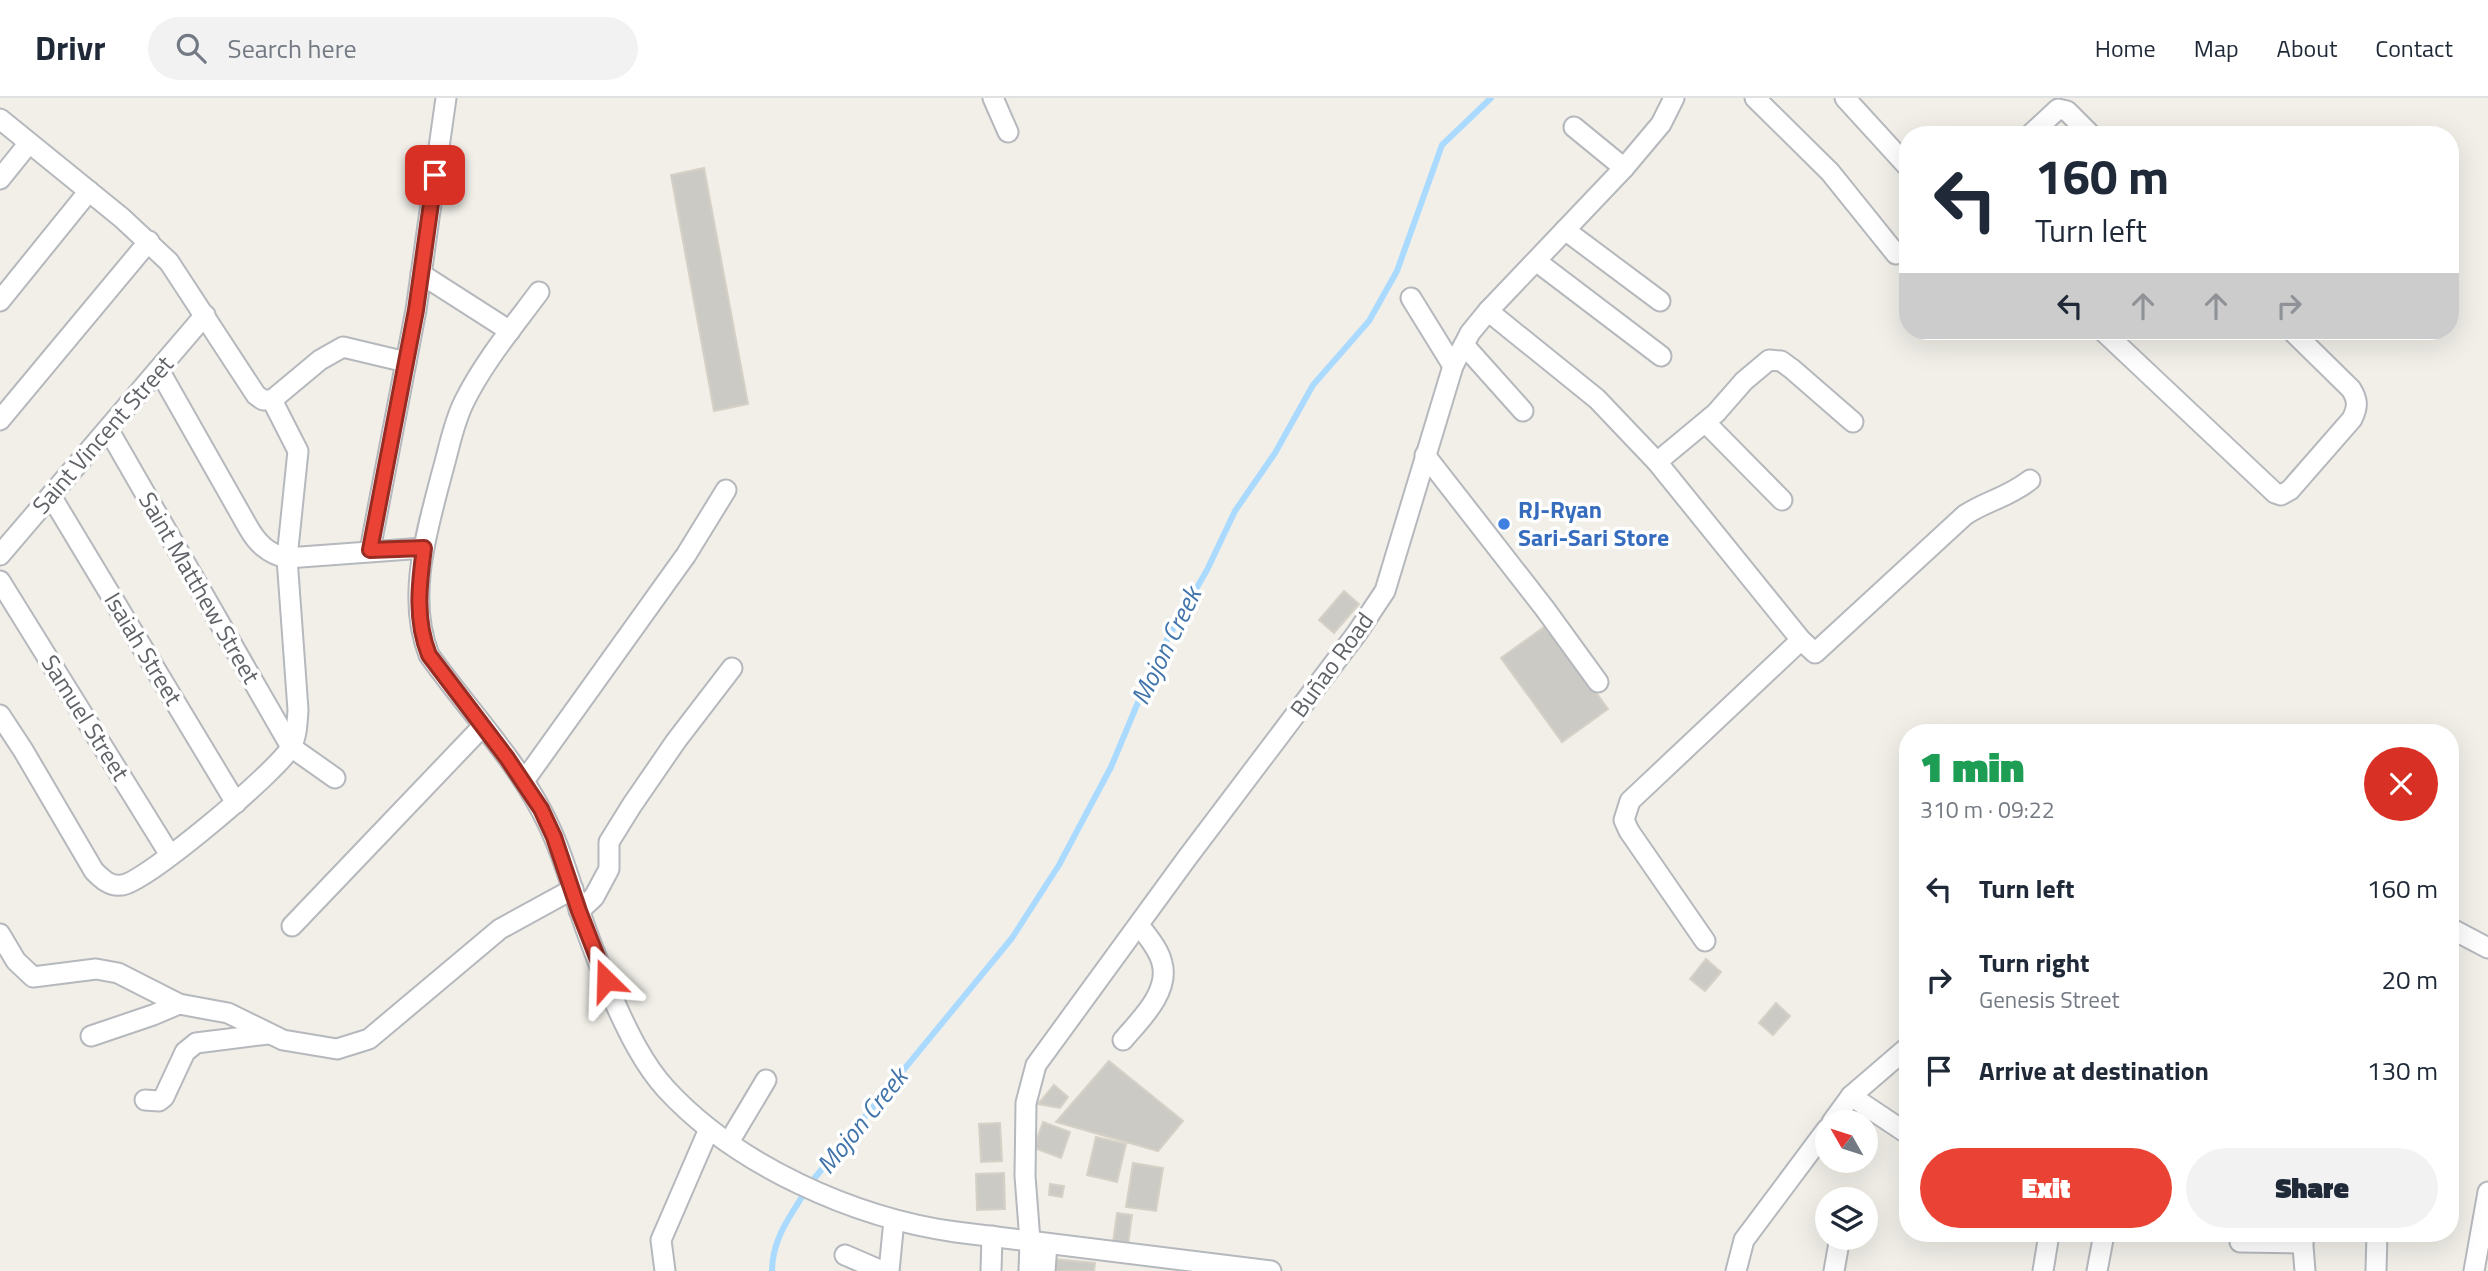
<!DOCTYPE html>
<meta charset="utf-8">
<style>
:root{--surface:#fff;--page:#f2f2f3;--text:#1f2937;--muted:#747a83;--line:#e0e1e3;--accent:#ea4335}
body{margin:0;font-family:"Titillium Web",sans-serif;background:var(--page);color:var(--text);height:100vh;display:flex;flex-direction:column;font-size:26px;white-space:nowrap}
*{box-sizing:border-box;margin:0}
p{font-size:23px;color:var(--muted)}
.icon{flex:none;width:38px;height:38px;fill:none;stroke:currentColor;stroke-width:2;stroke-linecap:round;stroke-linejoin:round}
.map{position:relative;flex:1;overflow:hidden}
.side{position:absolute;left:1899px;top:626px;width:560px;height:518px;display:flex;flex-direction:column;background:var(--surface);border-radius:28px;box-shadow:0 7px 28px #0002}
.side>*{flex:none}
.hud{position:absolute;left:1899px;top:28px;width:560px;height:214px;border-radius:28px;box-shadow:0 7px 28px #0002;background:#fff;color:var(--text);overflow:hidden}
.needle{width:46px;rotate:309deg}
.controls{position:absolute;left:1815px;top:1012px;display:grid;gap:14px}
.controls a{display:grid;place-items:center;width:63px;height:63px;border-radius:50%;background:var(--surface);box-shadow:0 7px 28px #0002;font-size:35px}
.pin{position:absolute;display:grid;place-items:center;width:60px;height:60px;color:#fff;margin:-30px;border-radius:14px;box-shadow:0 4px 10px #0006}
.me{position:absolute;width:77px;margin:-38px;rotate:338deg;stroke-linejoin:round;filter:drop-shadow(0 0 5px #0008)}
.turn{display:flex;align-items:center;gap:24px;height:147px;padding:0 21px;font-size:32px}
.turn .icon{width:91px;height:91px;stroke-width:2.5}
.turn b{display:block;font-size:49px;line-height:60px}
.lanes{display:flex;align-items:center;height:66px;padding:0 21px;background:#0003;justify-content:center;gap:35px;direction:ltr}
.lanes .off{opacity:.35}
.round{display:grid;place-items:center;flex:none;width:74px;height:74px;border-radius:37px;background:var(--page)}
.overview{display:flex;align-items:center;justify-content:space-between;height:119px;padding:0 21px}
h1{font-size:42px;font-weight:800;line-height:52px;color:#1e9e55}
.button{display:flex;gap:14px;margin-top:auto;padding:14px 21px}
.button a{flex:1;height:80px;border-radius:42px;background:var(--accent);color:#fff;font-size:28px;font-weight:800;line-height:80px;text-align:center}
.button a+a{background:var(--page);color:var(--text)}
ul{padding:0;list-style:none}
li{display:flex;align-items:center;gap:21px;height:91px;padding:0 21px}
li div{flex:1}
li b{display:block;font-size:26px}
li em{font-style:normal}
header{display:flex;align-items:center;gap:42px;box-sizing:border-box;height:98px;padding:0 35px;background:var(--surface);border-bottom:2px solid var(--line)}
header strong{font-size:33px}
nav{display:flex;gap:38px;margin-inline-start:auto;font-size:24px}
.search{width:490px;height:63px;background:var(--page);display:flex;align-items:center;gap:18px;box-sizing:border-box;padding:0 24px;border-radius:38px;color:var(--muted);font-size:26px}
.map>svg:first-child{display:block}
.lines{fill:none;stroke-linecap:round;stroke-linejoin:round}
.stream{stroke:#aadaff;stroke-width:6}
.building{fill:#cccac5;stroke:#d6d1c6;stroke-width:2}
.minor-casing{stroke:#b5b8bc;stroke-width:23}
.minor{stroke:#fff;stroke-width:19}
.route-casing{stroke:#982c22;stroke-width:18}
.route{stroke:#ea4335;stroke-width:12}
.shop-dot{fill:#3f7fe0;stroke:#fff;stroke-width:2.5}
.labels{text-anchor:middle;stroke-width:7;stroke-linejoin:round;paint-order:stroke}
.street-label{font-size:24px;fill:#5f6368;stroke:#fff}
.shop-label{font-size:24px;font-weight:bold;fill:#366cbe;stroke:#fff;text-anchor:start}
.water-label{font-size:26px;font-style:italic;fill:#4174aa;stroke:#fff}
</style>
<header>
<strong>Drivr</strong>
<div class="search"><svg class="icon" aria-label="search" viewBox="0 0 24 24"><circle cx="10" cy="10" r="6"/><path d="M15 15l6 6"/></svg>Search here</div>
<nav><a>Home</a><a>Map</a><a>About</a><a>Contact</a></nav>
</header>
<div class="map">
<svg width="2488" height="1173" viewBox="0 0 2488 1173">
<rect width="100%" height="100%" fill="#f1efe8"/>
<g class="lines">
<g class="stream">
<polyline points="813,1082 1012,840 1059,767 1111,669 1157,559 1207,472 1235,413 1275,355 1313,287 1369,223 1397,173 1442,47 1491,0"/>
<path d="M772,1173C772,1143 788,1121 804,1096"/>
</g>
</g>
<g class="building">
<polygon points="704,70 748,306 714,313 671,77"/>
<polygon points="1344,493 1359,506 1334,535 1319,522"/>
<polygon points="1547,527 1608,611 1562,644 1501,560"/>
<polygon points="1706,861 1721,874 1705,893 1690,881"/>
<polygon points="1776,905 1790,918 1773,937 1759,925"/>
<polygon points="1109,963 1183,1023 1158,1053 1056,1024"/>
<polygon points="1054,987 1068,999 1060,1010 1038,1006"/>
<polygon points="1043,1024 1070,1034 1061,1060 1034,1050"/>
<polygon points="1000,1025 1002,1063 981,1064 979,1026"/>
<polygon points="1096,1039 1126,1046 1117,1084 1087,1077"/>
<polygon points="1133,1065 1163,1070 1156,1113 1126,1109"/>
<polygon points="1004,1075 1005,1111 977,1112 976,1076"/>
<polygon points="1050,1086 1064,1088 1062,1099 1049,1097"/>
<polygon points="1117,1115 1132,1117 1128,1147 1113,1145"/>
<polygon points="1054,1161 1095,1165 1094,1173 1052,1173"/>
</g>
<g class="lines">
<g class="minor-casing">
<g id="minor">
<polyline points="993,0 1008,34"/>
<polyline points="1755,0 1830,74 1896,156"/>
<polyline points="1845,0 1908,69"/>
<polyline points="0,21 122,120 169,164 256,297 263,302 272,302"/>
<polyline points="1574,29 1624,70"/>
<polyline points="2030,37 2058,11 2067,13 2091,37"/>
<polyline points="0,81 29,45"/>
<polyline points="1565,132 1660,203"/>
<polyline points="1536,163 1661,258"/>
<polyline points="421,176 510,233"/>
<path d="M539,194C513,229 483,265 464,304C453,326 449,351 442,375C427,433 406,499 429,557C466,609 511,656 541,712C558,743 568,777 579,811C589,842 602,874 615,905C628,934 644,967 666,991C736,1067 854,1120 956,1134L1271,1173"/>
<polyline points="1411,200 1453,268"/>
<polyline points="0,203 89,93"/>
<path d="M1488,213L1597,301L1657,364L1801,542L1815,555L1965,417C1988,402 2007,400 2030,382"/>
<path d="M2103,233L2275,395L2281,397L2290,392L2352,321C2358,309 2358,302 2351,291L2292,233"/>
<polyline points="1464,247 1523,313"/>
<path d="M159,272L248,429C257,445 268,456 287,460L424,450"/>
<polyline points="272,302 320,262 343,249 406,264"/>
<polyline points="0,322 149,143"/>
<polyline points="1706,325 1782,402"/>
<polyline points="108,331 291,649 335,680"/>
<polyline points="1425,357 1545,511 1598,584"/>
<polyline points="1657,364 1716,315 1744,283 1769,262 1781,263 1792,271 1853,324"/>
<polyline points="51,398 236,705"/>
<polyline points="370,452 416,212 446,0"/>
<polyline points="0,457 205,217"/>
<polyline points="0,483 170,757"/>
<path d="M0,617L23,652L94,773C102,781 110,789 122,787C146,784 278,673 291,649C297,638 297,625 298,612L287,460L298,353L272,302"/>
<polyline points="524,683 686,457 726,392"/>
<polyline points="579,813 594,799 609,771 609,744 632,707 676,643 732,570"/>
<polyline points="292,828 483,628"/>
<polyline points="2450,830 2488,850"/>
<polyline points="0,836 16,863 33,879 96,871 118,875 179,906 228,915 283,942 337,951 369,941 500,831 573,791"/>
<polyline points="1705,843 1629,733 1624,722 1630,703 1801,542"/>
<polyline points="91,938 153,917 179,906"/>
<path d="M1123,942C1140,922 1170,894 1162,865C1159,851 1147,838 1139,827"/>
<polyline points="1851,998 1908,1036"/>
<polyline points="145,1002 159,1003 164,999 185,954 196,945 268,936"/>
<polyline points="1832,1024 1851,998 1908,949"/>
<polyline points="729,1044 766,982"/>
<polyline points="2302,1136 2305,1173"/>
<polyline points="2240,1144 2303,1145"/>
<polyline points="845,1157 882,1173"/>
<polyline points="665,1173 661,1142 709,1031"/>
<polyline points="889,1173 894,1122"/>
<polyline points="991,1173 992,1138"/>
<polyline points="1029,1173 1030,1143 1025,1078 1026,1005 1036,967 1187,760 1357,535 1385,493 1453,268 1470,235 1488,213 1624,70 1661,26 1674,0"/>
<polyline points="1045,1173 1047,1146"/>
<polyline points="1736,1173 1744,1142 1827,1031"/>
<polyline points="1834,1173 1840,1139"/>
<polyline points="2043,1173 2049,1136"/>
<polyline points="2097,1173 2104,1136"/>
<polyline points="2376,1173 2377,1136"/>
<polyline points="2474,1173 2488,1094"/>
</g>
</g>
<use href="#minor" class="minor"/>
</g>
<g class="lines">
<g class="route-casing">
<path id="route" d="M435,77L416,212L370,452L424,450C419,487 415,522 429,557L507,660L541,711L554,739L579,813L606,882"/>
</g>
<use href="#route" class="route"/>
</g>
<circle class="shop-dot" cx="1504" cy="426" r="7"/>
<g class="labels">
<g class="street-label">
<text transform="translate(103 337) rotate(-49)" y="8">Saint Vincent Street</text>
<text transform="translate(199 490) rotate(60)" y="8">Saint Matthew Street</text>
<text transform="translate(143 551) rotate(59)" y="8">Isaiah Street</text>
<text transform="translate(1332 567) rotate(-54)" y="8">Buñao Road</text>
<text transform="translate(85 620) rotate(58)" y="8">Samuel Street</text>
</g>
<g class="shop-label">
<text x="1518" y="420">RJ-Ryan<tspan x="1518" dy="28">Sari-Sari Store</tspan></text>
</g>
<g class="water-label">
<text transform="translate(1166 548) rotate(-64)" y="9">Mojon Creek</text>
<text transform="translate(862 1023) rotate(-51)" y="9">Mojon Creek</text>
</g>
</g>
</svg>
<div class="controls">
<a><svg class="needle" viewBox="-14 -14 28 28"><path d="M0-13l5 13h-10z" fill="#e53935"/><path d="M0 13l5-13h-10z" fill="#747a83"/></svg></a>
<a><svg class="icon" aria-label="layers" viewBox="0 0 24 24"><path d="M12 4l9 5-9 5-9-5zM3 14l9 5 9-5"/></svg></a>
</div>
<div class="pin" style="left:435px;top:77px;background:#d93025"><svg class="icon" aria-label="arrive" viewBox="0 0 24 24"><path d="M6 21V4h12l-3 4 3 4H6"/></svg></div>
<svg class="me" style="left:606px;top:882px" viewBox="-20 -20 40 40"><path d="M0-17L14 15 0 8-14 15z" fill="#ea4335" stroke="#fff" stroke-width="4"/></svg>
<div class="hud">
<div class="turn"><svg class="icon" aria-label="left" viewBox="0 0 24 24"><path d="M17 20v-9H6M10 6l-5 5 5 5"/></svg><div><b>160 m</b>Turn left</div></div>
<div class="lanes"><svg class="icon" aria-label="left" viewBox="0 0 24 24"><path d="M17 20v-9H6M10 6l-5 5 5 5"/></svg><svg class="icon off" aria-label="ahead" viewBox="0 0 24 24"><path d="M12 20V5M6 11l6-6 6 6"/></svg><svg class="icon off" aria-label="ahead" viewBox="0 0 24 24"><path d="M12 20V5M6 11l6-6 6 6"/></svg><svg class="icon off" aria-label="right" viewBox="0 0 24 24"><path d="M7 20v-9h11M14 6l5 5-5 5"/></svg></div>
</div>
<section class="side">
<div class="overview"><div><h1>1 min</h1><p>310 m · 09:22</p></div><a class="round" style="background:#d93025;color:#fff"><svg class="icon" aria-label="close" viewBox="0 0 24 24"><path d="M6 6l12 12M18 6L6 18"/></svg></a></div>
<ul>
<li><svg class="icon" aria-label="left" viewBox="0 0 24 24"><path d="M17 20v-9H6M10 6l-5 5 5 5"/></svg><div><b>Turn left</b></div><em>160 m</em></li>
<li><svg class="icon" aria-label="right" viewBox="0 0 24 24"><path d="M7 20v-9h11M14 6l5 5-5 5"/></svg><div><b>Turn right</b><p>Genesis Street</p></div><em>20 m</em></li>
<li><svg class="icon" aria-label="arrive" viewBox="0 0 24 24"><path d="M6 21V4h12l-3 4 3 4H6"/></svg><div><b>Arrive at destination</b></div><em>130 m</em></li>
</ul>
<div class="button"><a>Exit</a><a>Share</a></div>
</section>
</div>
